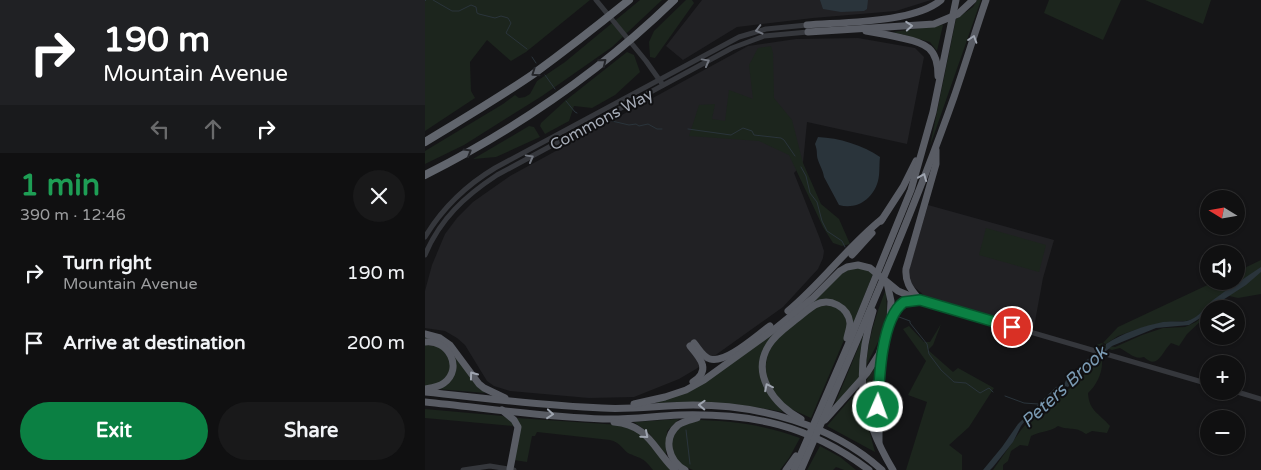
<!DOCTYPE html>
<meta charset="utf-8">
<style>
:root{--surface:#101011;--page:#19191a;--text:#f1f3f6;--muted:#9c9d9f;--line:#303031;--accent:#0b8043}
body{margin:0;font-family:"Varela Round",sans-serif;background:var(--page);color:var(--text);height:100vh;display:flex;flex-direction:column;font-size:19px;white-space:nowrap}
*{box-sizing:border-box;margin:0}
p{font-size:16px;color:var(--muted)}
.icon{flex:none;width:28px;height:28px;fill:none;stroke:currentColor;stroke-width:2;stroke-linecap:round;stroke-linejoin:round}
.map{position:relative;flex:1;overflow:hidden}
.panel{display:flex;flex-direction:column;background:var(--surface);width:425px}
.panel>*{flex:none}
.hud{background:#202124;color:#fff;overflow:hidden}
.needle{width:32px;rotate:281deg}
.tools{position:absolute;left:775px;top:190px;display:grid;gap:10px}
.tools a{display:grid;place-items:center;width:45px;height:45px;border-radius:50%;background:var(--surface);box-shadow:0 1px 4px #0004,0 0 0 1px var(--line);font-size:25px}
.pin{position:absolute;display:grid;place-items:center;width:42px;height:42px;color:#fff;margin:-21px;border:2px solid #fff;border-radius:50%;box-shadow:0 1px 5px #0007}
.me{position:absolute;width:55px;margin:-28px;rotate:2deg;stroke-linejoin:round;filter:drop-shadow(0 0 4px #0008)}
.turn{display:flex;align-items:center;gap:18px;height:105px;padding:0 20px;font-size:22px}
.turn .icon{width:65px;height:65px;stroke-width:2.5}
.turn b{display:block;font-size:35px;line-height:42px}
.lanes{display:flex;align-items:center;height:48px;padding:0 20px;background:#0003;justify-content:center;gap:25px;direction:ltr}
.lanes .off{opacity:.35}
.round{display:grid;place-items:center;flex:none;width:52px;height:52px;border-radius:26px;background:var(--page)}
.overview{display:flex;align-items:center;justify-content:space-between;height:85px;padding:0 20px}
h1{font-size:30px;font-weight:800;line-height:38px;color:#1e9e55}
.cta{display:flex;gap:10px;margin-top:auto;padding:10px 20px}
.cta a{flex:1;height:58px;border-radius:30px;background:var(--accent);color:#fff;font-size:20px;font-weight:800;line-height:58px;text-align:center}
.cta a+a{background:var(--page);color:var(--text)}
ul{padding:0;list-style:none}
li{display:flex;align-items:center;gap:15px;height:70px;padding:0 20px}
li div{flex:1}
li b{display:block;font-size:19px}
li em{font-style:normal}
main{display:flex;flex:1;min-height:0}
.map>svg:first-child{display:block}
.built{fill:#212124}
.green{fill:#1c251d}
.water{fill:#2a343b}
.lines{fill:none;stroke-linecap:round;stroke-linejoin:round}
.stream{stroke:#2a343b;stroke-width:1}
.tertiary{stroke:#35373c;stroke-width:5}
.trunk{stroke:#595c64;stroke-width:7}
.motorway{stroke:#61656d;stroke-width:8}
.oneway{stroke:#9ea4af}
.oneway2{stroke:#737780}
.oneway3{stroke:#242529}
.route-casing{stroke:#07532c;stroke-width:12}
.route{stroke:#0b8043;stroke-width:9}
.labels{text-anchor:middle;stroke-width:4;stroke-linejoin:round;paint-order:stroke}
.street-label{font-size:16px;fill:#a6acb7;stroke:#101012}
.water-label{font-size:18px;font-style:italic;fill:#7b9bb4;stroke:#101012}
</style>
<main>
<section class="panel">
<div class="hud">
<div class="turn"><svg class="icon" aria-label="right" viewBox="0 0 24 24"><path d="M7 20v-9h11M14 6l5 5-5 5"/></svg><div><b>190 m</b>Mountain Avenue</div></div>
<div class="lanes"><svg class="icon off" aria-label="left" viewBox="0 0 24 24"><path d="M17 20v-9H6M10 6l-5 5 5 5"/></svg><svg class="icon off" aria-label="ahead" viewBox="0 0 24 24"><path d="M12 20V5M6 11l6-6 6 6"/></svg><svg class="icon" aria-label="right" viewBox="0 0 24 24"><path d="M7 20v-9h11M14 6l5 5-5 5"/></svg></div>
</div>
<div class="overview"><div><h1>1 min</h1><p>390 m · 12:46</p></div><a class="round"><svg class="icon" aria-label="close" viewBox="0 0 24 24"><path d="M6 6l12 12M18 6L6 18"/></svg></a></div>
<ul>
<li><svg class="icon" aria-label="right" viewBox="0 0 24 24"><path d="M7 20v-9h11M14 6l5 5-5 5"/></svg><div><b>Turn right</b><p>Mountain Avenue</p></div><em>190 m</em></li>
<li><svg class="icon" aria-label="arrive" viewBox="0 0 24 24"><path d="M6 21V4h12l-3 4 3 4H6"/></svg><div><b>Arrive at destination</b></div><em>200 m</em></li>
</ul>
<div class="cta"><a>Exit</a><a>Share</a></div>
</section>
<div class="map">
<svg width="836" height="470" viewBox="0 0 836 470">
<rect width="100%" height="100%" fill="#151517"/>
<g class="built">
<polygon points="277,0 506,0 471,11 388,18 312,27 258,60 241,46"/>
<polygon points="433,38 490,48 499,57 482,144 382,122 378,163 369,173 395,239 399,251 398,258 393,269 358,307 271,369 254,379 209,397 164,398 85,391 69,386 62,381 40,345 32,338 20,331 0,328 0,291 7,265 20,234 32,218 48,202 85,176 323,46 371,39"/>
<polygon points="503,205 629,240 618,278 609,327 600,326 501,297 487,285 484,278 485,266"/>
</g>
<g class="green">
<polygon points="0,0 165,0 101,52 86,61 62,40 45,62 46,91 50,98 0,131"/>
<polygon points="215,0 237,0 187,47 117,96 39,145 0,164 0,151 78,104 90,95 94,98 100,97 105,94 112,81 140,62"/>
<polygon points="261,0 267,0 269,3 230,58 225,57 224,42 229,31"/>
<polygon points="552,0 556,0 505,146 531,19 548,7"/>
<polygon points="624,0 696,0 678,40 619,13"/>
<polygon points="720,0 786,0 778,24"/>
<polygon points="518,25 512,51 505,42 468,32"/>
<polygon points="346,46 348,53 349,98 367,120 378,163 396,204 414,219 425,244 417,246 408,243 398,227 364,155 334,141 264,136 274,105 290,104 287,119 300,121 304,90 328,99 324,65 333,48"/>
<polygon points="202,52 209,55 215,72 190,95 167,108 149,106 144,121 120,134 115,126 116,123 140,101"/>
<polygon points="104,126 109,127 115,137 71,157 48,159"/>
<polygon points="561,228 621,245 614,272 554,255"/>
<polygon points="836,260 836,294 813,298 796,294 769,319 761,321 740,322 713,329 693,336 681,344 678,343 693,327 791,281 811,281 811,272"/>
<polygon points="426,268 441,268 448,274 427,326 426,320 406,300 376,312 413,276"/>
<path d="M461,289L462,313L453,342L441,366C443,339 451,314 461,289Z"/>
<path d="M396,305C417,306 423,312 422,333L386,418L366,409L347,393L340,372L342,355L351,339L388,309Z"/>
<path d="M784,311V318L780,317L762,334L754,346L746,343C736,353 733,370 719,357C709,360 703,352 695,348L687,350L671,345L677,343L679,345L690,347L717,335L738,328L760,327L771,322Z"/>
<polygon points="516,324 508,345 503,350 528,372 533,368 569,388 544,427 524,445 537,455 537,470 481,470 502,402 483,395 501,361 478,329 484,326 499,342 505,342"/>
<polygon points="441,329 435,378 409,406"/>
<path d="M351,331L346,338L336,378L343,394L358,412C313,403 277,400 231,403L246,397Z"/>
<polygon points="0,337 19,342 60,393 13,389 21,384 28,355 0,340"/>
<polygon points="0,345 14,346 25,359 25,372 17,382 0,387"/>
<path d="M673,361H677C678,372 671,386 663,393C664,411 674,413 685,426L682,433L667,431L661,434C650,426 645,431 633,426C625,432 615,431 606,436L603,446L595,445L586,451L583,461L578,465V470H568L596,430L611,412L639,391L644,389Z"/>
<polygon points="453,362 450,426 441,381"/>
<polygon points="433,390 450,452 402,426"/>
<polygon points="0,409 78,416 85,420 89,426 0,418"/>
<path d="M92,418L195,425L217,434L246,470H228C219,458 217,459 205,454C198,451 197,443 185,440L112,432L110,436H107L102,462L89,460Z"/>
<polygon points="254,419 242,431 241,455 224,433 209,422"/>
<path d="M267,420C305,420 339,425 375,438L364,458L355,470H268L258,466L248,455L246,443L251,430Z"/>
<polygon points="395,446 415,457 431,470 419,470 411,467 408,470 382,470"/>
</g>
<g class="water">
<polygon points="395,0 443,0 442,9 439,11 416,12 398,9"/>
<path d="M393,137C414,138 438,145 455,157C454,165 455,174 453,181C448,199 432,210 414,205L399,177C398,170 395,166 393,160C391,154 393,152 390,144Z"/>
<path d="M836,267V272L821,285L784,309L777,317L764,325L731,328L687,346L661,368L643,387L640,386L630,393V395L607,412L596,426L588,442L568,467L565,470H558L577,447L593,424L631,387L639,385L641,380L654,371L660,361L681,348V344C698,333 718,326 738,322C748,320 760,324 769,318C776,314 782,305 788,300C804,288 820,278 836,267Z"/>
</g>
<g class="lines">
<g class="stream">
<polyline points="8,0 27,11 34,11 46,5 51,7 52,13 54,14 70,18 76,16 83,18 86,23 81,33 102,49"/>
<polyline points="0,1 1,0"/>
<polyline points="107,57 111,63"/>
<polyline points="120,75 130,89"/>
<polyline points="141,101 150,112 152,113"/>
<polyline points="187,121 204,125 211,124 214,126 223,124 232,129 237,129"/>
<polyline points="263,129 306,135 318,128 327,131 329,135 356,138 359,140 370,156"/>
<polyline points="376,167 381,176 385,193 392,202 397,221 402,231 417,241 420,247"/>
<polyline points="474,317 485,321 485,323 502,344 504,354 516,370 529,382 541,383 555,393 564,388 568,392"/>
<polyline points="580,396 599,403 613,404"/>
<polyline points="261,430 265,464"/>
</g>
<g class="tertiary">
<polyline points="171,0 221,61 238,85"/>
<path d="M0,237C18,207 40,186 70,168L314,37L341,29L382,25"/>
<path d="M0,255C15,219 40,196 72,175L307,48L339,36L383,32"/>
<polyline points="495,300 784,384"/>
<polyline points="809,391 836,399"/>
<polyline points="38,470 65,466 89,470"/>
</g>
<g class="trunk">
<path d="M382,25C418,22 489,23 516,0"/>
<path d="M441,31C453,33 465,35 477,38C501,43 513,48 513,76"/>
<polyline points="383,32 509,24 533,14 548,0"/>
<polyline points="456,221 478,187 491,161"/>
<polyline points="427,255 447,233"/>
<path d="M493,298C485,288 480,282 481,269L511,164V150"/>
<path d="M363,311C397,283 423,246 457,219"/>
<path d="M448,311C429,373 435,415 468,470"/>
<path d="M467,319C473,307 478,301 492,300"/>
<polyline points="0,334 15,338 25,345 54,384 59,388 80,398"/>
<path d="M0,342C23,339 39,368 19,383C14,387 6,388 0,389"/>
<path d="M269,343C274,349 278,357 285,359C301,364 332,335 345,326"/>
<path d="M265,346C276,359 286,370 268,382"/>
<path d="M0,392C59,398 118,406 177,408C207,410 238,405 268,405C335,405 406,424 457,470"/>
<path d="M0,402C59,408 119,417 178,419C204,420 229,416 254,415C328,413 384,425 444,470"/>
<polyline points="209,404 240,397 261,390 279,380 351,328 388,298 415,271 422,267 433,265 445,268 473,291 495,300"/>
<polyline points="77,410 89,420 93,427 85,469"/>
<path d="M376,419C350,405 325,375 344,345C350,335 360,328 369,321C376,316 383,309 390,305C405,297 423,307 425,323C425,328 423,333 422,338"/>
<polyline points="400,420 442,373 454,354 465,321 466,301 462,283"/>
<path d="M189,422C224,425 228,449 250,470"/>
<polyline points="454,442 454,382 459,351"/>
<path d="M260,470C244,461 237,439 253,425C259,421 265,420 272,418"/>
<polyline points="361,470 371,456"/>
<polyline points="369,470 423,345 486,190 508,112 531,0"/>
<path d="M376,470C429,347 484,224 529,97C540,65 550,32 561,0"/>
</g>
<g class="motorway">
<path d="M0,142C36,120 72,99 107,75C140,51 172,26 204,0"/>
<path d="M0,175C91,129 176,71 249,0"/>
</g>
</g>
<defs><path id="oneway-chevron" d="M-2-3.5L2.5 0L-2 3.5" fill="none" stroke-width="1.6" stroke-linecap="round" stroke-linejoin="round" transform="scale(1.25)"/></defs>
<g class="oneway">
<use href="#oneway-chevron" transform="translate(484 26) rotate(-4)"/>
<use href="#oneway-chevron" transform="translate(548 39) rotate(-72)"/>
<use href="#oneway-chevron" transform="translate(498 177) rotate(-68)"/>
<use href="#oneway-chevron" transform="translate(48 375) rotate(-126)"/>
<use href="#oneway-chevron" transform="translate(343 387) rotate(-116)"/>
<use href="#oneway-chevron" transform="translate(277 405) rotate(-178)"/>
<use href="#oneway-chevron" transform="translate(125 414) rotate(5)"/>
<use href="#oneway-chevron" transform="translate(220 435) rotate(41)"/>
</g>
<g class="oneway2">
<use href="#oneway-chevron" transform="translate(334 30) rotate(166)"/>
<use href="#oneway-chevron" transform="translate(281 62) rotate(-29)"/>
<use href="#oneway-chevron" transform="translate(105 158) rotate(-29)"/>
</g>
<g class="oneway3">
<use href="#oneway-chevron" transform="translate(178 62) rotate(-39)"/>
<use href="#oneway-chevron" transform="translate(110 73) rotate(145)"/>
<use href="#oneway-chevron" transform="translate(43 152) rotate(-31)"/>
</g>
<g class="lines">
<g class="route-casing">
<path id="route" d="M453,407C454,380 456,318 479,302L495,300L587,327"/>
</g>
<use href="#route" class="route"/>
</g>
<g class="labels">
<g class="street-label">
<text transform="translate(176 119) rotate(-28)" y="6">Commons Way</text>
</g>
<g class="water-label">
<text transform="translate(639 387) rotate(-43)" y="6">Peters Brook</text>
</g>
</g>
</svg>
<div class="tools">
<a><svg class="needle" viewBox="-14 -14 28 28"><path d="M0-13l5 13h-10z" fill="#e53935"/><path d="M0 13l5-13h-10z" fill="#9c9d9f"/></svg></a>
<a><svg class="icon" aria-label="sound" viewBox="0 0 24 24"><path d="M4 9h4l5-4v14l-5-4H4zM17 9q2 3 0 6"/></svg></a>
<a><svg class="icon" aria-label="layers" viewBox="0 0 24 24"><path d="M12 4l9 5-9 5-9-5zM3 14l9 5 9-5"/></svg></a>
<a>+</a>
<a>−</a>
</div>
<div class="pin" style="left:587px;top:327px;background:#d93025"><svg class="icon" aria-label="arrive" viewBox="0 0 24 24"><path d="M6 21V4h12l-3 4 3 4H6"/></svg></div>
<svg class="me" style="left:453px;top:407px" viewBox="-20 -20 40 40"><circle r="17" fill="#0b8043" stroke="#fff" stroke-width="3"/><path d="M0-11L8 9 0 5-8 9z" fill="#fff"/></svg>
</div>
</main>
